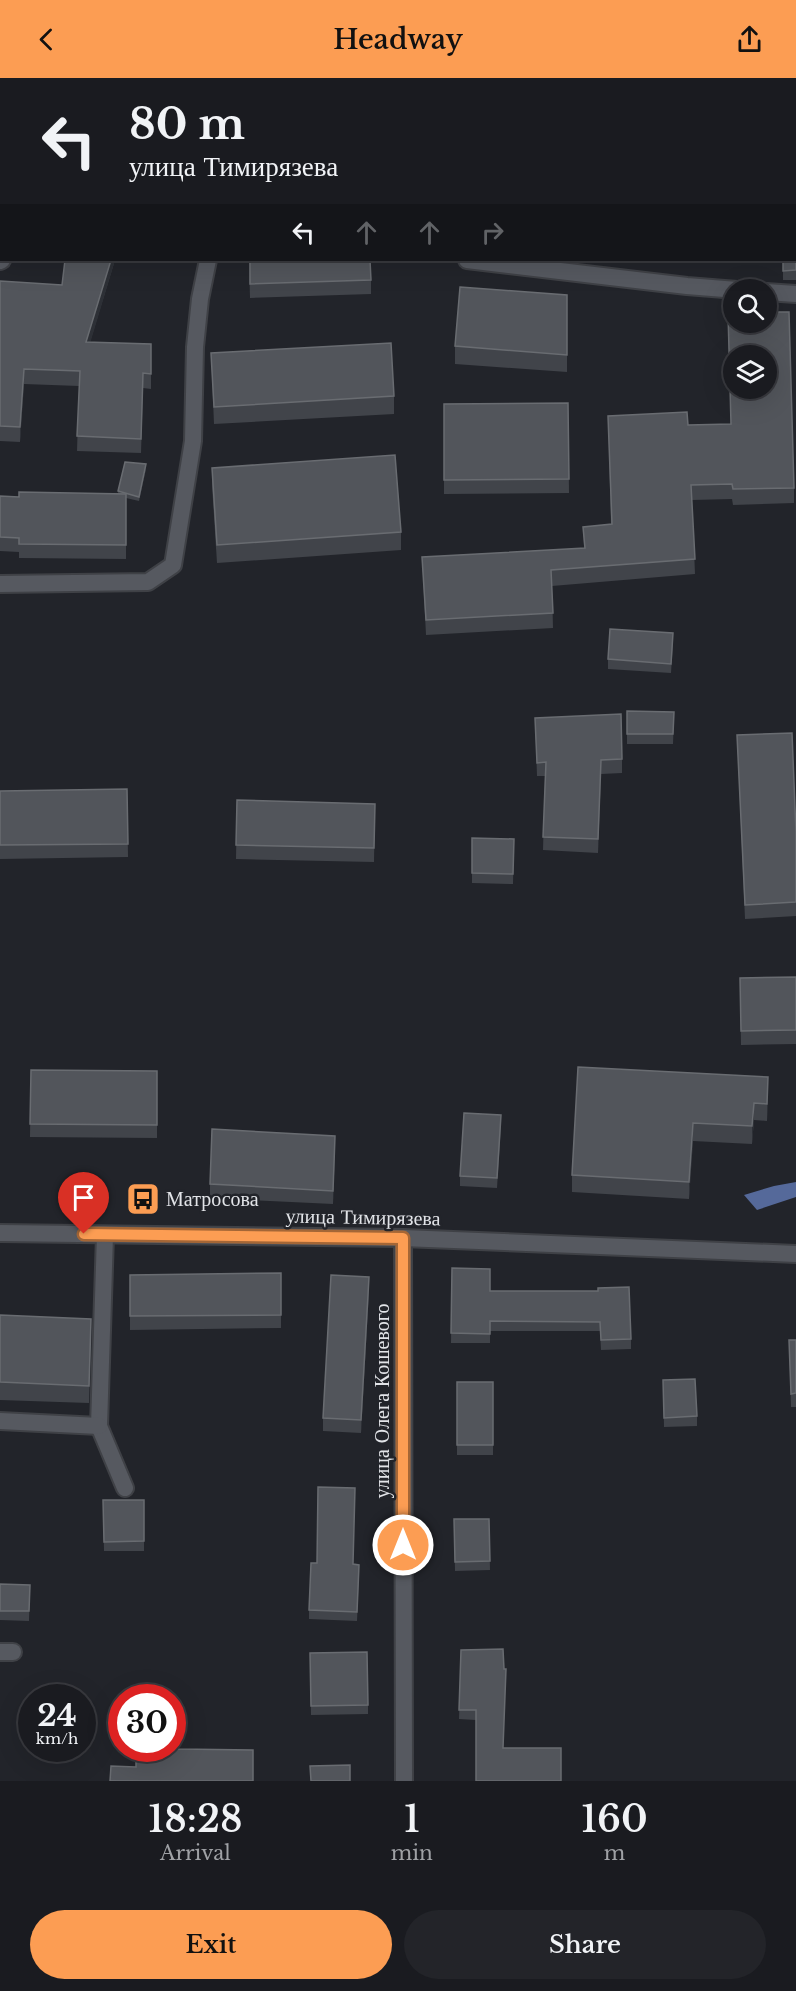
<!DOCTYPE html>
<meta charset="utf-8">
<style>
:root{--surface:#1a1b20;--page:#232429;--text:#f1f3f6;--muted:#9fa1a5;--line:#38393e;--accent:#fc9d53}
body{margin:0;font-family:"Libre Baskerville",serif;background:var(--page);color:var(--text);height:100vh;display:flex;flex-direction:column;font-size:22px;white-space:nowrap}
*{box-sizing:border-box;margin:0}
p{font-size:20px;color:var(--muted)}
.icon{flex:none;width:33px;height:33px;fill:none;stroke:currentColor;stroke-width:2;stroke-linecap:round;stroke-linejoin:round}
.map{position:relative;height:1703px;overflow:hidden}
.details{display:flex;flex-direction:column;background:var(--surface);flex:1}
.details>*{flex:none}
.hud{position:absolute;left:0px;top:0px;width:796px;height:183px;box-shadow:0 6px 24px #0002,0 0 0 2px var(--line);background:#1a1b20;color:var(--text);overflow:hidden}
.buttons{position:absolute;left:723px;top:201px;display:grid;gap:12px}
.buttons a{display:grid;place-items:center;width:54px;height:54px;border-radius:50%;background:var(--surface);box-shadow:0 6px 24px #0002,0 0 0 2px var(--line);font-size:30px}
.speed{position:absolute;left:18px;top:1606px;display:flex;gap:12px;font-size:30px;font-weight:700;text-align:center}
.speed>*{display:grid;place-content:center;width:78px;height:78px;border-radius:50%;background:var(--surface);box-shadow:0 6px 24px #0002,0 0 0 2px var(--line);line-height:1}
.speed small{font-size:15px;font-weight:400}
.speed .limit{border:9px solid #d22;background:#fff;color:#111}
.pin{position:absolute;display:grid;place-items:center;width:51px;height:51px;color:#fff;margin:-62px -26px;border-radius:50% 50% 50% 0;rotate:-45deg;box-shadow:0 0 6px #0007}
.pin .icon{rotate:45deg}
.me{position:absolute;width:66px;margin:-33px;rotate:0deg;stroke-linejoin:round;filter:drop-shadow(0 0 4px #0008)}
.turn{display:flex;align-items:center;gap:21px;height:126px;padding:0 30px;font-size:27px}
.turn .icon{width:78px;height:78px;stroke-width:2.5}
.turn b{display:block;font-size:42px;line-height:51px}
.lanes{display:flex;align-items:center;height:57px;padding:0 30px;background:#0003;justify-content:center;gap:30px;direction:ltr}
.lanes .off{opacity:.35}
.eta{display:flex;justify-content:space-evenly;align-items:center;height:102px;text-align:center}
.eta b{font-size:36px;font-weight:600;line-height:42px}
.action{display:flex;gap:12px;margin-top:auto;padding:12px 30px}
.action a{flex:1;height:69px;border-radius:36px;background:var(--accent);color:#111;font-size:24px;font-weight:600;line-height:69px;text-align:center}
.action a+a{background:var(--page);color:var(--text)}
header{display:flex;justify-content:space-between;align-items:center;height:78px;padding:0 30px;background:var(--accent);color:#111;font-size:27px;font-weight:600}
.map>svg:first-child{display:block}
.water{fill:#55699a}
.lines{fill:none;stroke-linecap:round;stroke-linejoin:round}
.service-casing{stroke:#3f4146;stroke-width:20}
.minor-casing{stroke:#3f4146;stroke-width:20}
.tertiary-casing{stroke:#3f4146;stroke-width:20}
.path{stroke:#606268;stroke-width:4;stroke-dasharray:4.5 3;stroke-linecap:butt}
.service{stroke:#565960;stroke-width:16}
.minor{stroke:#565960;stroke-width:16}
.tertiary{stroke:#565960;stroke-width:16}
.wall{fill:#41444a}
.shaded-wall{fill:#2d3036}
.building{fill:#52555b;stroke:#696c71;stroke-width:1.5;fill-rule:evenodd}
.route-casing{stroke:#a46636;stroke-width:15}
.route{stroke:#fc9d53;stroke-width:10}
.labels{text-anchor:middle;stroke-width:5;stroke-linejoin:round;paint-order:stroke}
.poi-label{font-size:20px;fill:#e2e4e8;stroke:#22242a;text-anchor:start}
.street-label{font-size:20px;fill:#e2e4e8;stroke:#22242a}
</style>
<header><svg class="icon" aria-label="back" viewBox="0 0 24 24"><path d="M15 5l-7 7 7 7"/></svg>Headway<svg class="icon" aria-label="share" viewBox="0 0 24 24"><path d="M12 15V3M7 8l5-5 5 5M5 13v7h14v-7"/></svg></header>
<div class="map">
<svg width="796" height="1703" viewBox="0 0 796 1703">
<rect width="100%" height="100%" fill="#22242a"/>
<polygon class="water" points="796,1104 796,1119 757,1132 744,1117 774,1108"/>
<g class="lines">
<g class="service-casing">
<g id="service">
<polyline points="62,2 63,0"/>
<polyline points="269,2 270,0"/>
<polyline points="467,182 687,208 737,212"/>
<polyline points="0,183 2,182"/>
<polyline points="766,214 796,216"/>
<polyline points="0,506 148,504 173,487 193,363 195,269 200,221 208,182"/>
<polyline points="105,1157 99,1348 125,1410"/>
<polyline points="0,1343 99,1348"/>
<polyline points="0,1574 13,1574"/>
</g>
</g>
<g class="minor-casing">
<polyline id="minor" points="403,1160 404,1703"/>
</g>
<g class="tertiary-casing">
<polyline id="tertiary" points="0,1155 403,1160 796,1176"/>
</g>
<polyline class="path" points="0,42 2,42"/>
<use href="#service" class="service"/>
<use href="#minor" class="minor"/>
<use href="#tertiary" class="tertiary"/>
</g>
<g class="wall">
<polygon points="685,0 724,0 723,2 689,2"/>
<polygon points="796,160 796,202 783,202 783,182"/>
<polygon points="65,182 115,182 90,264 151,266 151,311 143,310 141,375 77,373 79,308 24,306 20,364 0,363 0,203 62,207"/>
<polygon points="249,182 371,202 371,216 250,220"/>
<polygon points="567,217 567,294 455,286 455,268"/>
<polygon points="211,275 394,318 394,336 214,346"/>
<polygon points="568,325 569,415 444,416 444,326"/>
<polygon points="608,338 688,347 794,410 794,425 733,427 732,421 692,422 695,496 552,508 553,550 426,557 422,479 584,470 583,449 611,446"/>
<polygon points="212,390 401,454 401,472 217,485 212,407"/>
<polygon points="146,391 139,423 126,420 126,481 19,480 19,474 0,473 0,418 19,419 118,415 118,413"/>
<polygon points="673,565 671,595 608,591 608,581"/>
<polygon points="627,633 674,634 673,666 627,666"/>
<polygon points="535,640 622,681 622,695 601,696 598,775 543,772 545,698 537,698"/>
<polygon points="737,657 796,754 796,838 745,841"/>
<polygon points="127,711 128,779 0,781 0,713"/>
<polygon points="237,722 375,726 374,784 236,781"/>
<polygon points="472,760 514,761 513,806 472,805"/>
<polygon points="796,899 796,966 741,967 740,900"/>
<polygon points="578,989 768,1017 767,1043 754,1042 752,1066 693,1063 689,1121 572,1114 572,1097"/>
<polygon points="31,992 157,993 157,1060 30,1059"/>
<polygon points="501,1047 497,1110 460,1108 460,1098"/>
<polygon points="335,1072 333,1126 210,1120 210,1106"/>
<polygon points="452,1190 490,1213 598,1213 631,1261 631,1271 601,1272 600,1253 490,1253 490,1265 451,1265"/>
<polygon points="281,1195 281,1250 130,1252 130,1197"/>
<polygon points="369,1213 361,1355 323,1353 323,1340"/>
<polygon points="0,1237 91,1259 89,1325 0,1322"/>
<polygon points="789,1262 796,1262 796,1329 791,1329"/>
<polygon points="663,1302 697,1338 697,1348 664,1349"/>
<rect x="457" y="1304" width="36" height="73"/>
<polygon points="103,1422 144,1463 144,1473 104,1473"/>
<polygon points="454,1441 489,1441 490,1492 455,1493"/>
<polygon points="354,1486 359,1496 357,1543 309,1541 309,1532"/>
<polygon points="0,1506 30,1507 29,1543 0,1542"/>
<polygon points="503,1571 476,1703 476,1642 459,1641 461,1572"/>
<polygon points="310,1575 368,1627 368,1636 311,1637"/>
</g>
<g class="shaded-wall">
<polygon points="2,81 2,110 0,115 0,85"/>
<polygon points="111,182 115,182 86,279 86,264"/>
<polygon points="24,291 24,306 20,364 20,349"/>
<polygon points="146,386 146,391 139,423 139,419"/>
<polygon points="601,682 601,696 598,775 598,761"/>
<polygon points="768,999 768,1017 767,1043 767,1026"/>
<polygon points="754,1025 754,1042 752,1066 752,1048"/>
<polygon points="693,1045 693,1063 689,1121 689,1104"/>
<polygon points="335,1058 335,1072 333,1126 333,1113"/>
<polygon points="369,1199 369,1213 361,1355 361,1342"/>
</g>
<g class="building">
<rect x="138" y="0" width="48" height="2"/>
<rect x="333" y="0" width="55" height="2"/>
<polygon points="775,0 796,0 796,32 795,31 795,2 775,2"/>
<polygon points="0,44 2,44 2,81 0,85"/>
<polygon points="795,160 796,160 796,192 783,193 783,182 795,182"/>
<polygon points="65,182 111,182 86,264 151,266 151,296 143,295 141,361 77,358 80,293 24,291 20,349 0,348 0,203 62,207"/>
<polygon points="250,182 370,182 371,202 250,206"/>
<polygon points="460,209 567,217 567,277 455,268"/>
<path d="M766,234H789L794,410L733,411L732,406L691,407L695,481L551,492L553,535L426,542L422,479L585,470L583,449L612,446L608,338L687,334L688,347L731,346L728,235H734V244H766ZM734,278H766V310H734Z"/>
<polygon points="391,265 394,318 214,329 211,275"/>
<polygon points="568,325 569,401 444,402 444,326"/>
<polygon points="395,377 401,454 217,467 212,390"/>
<polygon points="125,384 146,386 139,419 118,413"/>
<polygon points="19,414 126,416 126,467 19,466 19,460 0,459 0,418 19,419"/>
<polygon points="610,551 673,555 671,586 608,581"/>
<polygon points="627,633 674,634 673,656 627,656"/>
<polygon points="621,636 622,681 601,682 598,761 543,759 546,684 537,685 535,640"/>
<polygon points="792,655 796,754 796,824 745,827 737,657"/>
<polygon points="127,711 128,766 0,767 0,713"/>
<polygon points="237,722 375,726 374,770 236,767"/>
<polygon points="472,760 514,761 513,796 472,795"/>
<polygon points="796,899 796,952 741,953 740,900"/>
<polygon points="578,989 768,999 767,1026 754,1025 752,1048 693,1045 689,1104 572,1097"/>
<polygon points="31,992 157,993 157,1047 30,1046"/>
<polygon points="464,1035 501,1037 497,1100 460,1098"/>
<polygon points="212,1051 335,1058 333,1113 210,1106"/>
<polygon points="452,1190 490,1191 490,1213 598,1213 598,1210 629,1209 631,1261 601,1262 600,1244 490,1243 490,1256 451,1255"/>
<polygon points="281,1195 281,1237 130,1238 130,1197"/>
<polygon points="331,1197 369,1199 361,1342 323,1340"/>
<polygon points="0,1237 91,1241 89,1308 0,1304"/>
<polygon points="789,1262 796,1262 796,1315 791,1316"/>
<polygon points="695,1301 697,1338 664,1340 663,1302"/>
<rect x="457" y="1304" width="36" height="63"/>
<polygon points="318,1409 355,1410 353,1486 359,1487 357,1534 309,1532 311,1485 317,1485"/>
<polygon points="103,1422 144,1422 144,1463 104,1464"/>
<polygon points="454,1441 489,1441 490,1483 455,1484"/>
<polygon points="0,1506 30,1507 29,1533 0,1533"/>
<polygon points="503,1571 504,1591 506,1591 503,1670 561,1670 561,1703 476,1703 476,1632 459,1632 461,1572"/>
<polygon points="367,1574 368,1627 311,1628 310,1575"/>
<polygon points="172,1629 179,1629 178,1671 253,1672 253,1703 110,1703 111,1688 136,1689 136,1671 172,1671"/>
<polygon points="350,1687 350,1703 311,1703 310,1688"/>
</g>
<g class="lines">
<g class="route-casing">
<polyline id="route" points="84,1156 403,1160 403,1467"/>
</g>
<use href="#route" class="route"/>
</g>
<defs>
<g id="bus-square" transform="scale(1.725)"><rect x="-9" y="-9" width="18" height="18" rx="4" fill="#fc9d53" stroke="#22242a"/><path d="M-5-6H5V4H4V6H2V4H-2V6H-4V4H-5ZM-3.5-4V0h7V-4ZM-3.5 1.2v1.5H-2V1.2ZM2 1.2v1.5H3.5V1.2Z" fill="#111"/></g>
</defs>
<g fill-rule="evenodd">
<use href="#bus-square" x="143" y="1121"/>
</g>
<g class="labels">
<g class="poi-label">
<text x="166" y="1128">Матросова</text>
</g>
<g class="street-label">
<text transform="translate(363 1139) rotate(1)" y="7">улица Тимирязева</text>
<text transform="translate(382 1323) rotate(-90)" y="7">улица Олега Кошевого</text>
</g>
</g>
</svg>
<div class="buttons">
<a><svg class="icon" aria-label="search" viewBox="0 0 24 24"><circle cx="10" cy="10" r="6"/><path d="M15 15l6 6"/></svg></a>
<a><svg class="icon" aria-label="layers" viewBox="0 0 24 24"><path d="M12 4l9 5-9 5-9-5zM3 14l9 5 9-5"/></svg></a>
</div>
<div class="speed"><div>24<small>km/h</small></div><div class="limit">30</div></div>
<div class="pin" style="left:84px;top:1156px;background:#d93025"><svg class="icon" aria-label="arrive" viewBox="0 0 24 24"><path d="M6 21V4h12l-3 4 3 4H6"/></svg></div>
<svg class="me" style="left:403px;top:1467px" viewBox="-20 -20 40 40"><circle r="17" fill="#fc9d53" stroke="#fff" stroke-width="3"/><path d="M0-11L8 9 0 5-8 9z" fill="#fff"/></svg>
<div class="hud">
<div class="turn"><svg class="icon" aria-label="left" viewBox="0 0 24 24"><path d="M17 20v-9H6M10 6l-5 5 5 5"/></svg><div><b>80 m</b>улица Тимирязева</div></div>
<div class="lanes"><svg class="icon" aria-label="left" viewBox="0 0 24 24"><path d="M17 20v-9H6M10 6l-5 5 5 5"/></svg><svg class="icon off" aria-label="ahead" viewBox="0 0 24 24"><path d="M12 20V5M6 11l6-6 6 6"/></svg><svg class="icon off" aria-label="ahead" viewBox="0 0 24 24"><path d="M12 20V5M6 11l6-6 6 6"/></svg><svg class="icon off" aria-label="right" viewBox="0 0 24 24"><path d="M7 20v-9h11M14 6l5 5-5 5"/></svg></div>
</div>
</div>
<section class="details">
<div class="eta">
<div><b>18:28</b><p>Arrival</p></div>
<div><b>1</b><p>min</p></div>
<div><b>160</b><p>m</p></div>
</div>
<div class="action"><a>Exit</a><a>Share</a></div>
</section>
